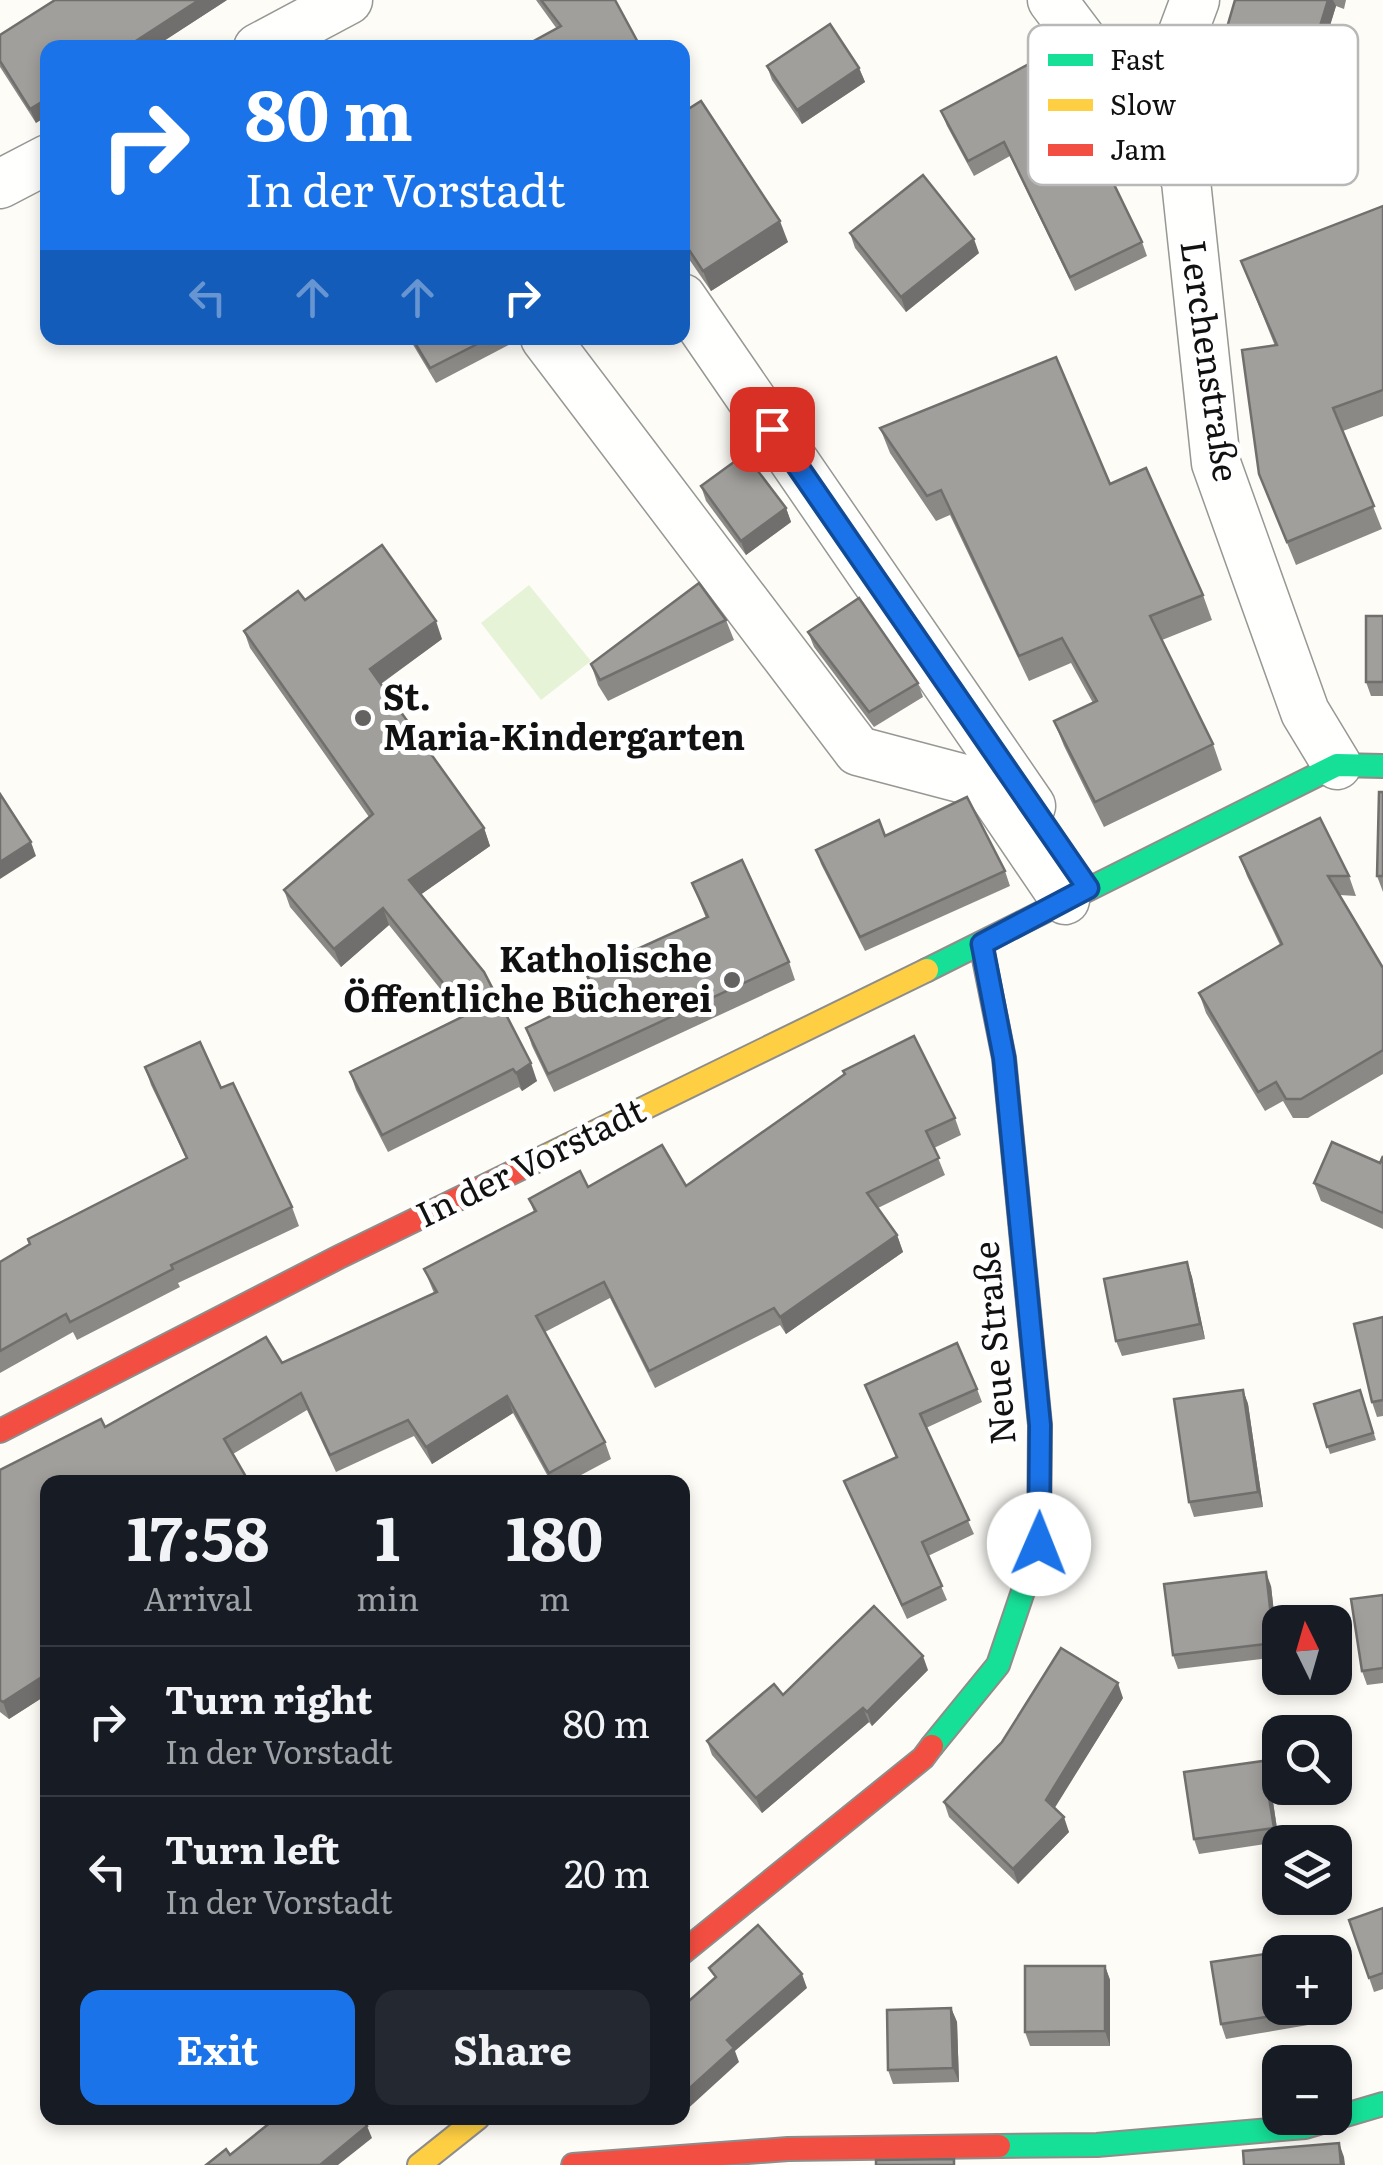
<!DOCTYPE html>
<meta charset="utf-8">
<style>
:root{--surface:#171b24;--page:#242831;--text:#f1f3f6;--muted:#9ea1a6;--line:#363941;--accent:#1a73e8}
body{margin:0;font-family:Literata,serif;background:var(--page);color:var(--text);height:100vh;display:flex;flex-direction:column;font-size:38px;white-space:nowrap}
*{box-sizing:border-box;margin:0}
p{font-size:32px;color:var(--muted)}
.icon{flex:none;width:55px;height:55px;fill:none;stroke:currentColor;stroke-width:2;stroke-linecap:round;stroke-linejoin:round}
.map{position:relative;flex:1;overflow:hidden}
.details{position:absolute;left:40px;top:1475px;width:650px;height:650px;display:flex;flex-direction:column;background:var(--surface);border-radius:20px;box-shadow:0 5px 15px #0003}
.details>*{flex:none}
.top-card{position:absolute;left:40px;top:40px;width:650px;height:305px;border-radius:20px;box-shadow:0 5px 15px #0003;background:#1a73e8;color:#fff;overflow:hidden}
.needle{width:65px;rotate:355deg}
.tools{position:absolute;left:1262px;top:1605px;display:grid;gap:20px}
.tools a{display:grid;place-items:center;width:90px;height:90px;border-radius:20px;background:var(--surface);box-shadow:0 5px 15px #0003;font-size:50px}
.pin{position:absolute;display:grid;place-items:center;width:85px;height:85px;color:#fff;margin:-42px;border-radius:20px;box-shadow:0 5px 15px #0006}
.me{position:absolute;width:110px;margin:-55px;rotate:1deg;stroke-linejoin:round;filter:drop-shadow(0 0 8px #0008)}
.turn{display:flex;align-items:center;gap:35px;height:210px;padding:0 40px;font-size:45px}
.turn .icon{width:130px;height:130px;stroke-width:2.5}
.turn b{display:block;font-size:70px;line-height:85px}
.lanes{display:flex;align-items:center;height:95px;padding:0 40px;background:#0003;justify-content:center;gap:50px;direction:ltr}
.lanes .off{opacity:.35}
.eta{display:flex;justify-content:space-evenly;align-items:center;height:170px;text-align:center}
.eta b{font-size:60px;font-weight:700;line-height:70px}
.primary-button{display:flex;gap:20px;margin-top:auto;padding:20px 40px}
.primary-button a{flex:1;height:115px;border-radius:20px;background:var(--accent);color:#fff;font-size:40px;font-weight:700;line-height:115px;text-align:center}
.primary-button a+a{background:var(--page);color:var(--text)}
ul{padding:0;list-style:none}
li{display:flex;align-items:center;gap:30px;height:150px;padding:0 40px;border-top:2px solid var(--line)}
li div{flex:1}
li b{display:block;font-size:38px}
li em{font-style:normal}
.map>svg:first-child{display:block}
.green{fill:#e7f3d7}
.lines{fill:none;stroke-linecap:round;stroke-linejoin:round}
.street-casing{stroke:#979795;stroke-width:51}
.fast-casing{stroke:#8e8d8b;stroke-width:26}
.slow-casing{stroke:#8e8d8b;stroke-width:26}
.jam-casing{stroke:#8e8d8b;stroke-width:26}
.street{stroke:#fffffe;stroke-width:48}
.fast{stroke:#16e098;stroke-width:22}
.slow{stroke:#ffcf43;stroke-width:22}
.jam{stroke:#f24e42;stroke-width:22}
.wall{fill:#8a8986}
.shaded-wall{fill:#716f6d}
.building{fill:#a19f9c;stroke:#716f6d;stroke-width:2.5}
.route-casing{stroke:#114b97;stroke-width:25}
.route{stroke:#1a73e8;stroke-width:18}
.poi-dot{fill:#646362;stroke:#fff;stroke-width:4}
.labels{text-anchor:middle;stroke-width:10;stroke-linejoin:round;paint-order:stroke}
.street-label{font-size:35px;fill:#111;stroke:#fff}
.poi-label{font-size:35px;font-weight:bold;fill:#111;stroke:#fff;text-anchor:start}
.key{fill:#fff;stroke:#b8b8b8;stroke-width:2.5}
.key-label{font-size:28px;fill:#111}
</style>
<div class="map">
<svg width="1383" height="2165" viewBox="0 0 1383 2165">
<rect width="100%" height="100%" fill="#fdfcf7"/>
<polygon class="green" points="529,585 591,661 541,700 481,623"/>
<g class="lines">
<g class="street-casing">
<g id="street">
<polyline points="1052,0 1183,174"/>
<polyline points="1195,0 1173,59 1216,463 1305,712 1337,765"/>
<polyline points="258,48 348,0"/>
<polyline points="0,184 48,159"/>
<polyline points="682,298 1031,806"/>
<polyline points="545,338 858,751 987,785 1065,900"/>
</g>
</g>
<g class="fast-casing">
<g id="fast">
<polyline points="927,970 1337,765 1383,766"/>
<polyline points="932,1746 998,1665 1039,1544 1040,1425 1004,1058 981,944"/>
<polyline points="999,2146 1097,2145 1305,2127 1383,2104"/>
</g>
</g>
<g class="slow-casing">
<g id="slow">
<polyline points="538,1160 927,970"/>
<polyline points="419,2165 478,2118"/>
</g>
</g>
<g class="jam-casing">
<g id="jam">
<polyline points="0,1431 339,1257 538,1160"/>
<polyline points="682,1953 923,1758 932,1746"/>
<polyline points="573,2165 788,2149 999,2146"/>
</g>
</g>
<use href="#street" class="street"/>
<use href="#fast" class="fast"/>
<use href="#slow" class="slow"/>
<use href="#jam" class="jam"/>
</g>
<g class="wall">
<polygon points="227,0 153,48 48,48 36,123 0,67 0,35"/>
<polygon points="536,0 615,0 557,29"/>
<polygon points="1235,0 1346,0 1344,9 1336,6 1286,168 1211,145 1206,131 1232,45 1226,31"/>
<polygon points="767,66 859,68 865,82 802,124 772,80"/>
<polygon points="941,111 1089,176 1142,242 1147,256 1075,291 1010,156 974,176 947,126"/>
<polygon points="682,113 788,242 711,291 682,249"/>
<polygon points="1383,206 1383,416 1343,431 1382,529 1296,565 1259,474 1275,346 1241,261"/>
<polygon points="850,233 979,253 906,312 855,248"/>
<polygon points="409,338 518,338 518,340 436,383"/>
<polygon points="880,428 1110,484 1203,595 1212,620 1162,640 1213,744 1222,770 1104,827 1064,746 1054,721 1093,703 1071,663 1029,681 950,515 936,521 890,453"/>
<polygon points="701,486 786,508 791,522 746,555 706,501"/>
<polygon points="305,600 442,639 381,684 484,828 490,846 421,894 537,1081 522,1091 519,1087 388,1152 356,1090 350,1072 462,1016 389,925 341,967 290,907 284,890 369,817 250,648 244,631"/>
<polygon points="1383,616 1383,696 1371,696 1366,682"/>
<polygon points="726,620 734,640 608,701 598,685 591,664"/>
<polygon points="808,632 918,683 923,697 874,727 814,647"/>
<polygon points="1383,792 1383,892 1377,876"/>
<polygon points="885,836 1005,871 1010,886 865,951 821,864 816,850"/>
<polygon points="1240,857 1349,876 1356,896 1340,895 1383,968 1383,1074 1308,1118 1293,1118 1283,1101 1265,1111 1206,1013 1199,993 1280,945 1247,876"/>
<polygon points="692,883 789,962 795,980 554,1092 532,1046 526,1028 594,995 580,961 620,957 706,918"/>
<polygon points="145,1067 221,1088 292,1207 299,1226 178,1283 180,1287 77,1340 73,1332 0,1373 0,1262 186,1158 151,1085"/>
<polygon points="955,1118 961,1135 934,1148 945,1175 878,1208 897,1235 903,1252 786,1334 780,1325 655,1388 610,1298 545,1332 605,1442 611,1459 568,1482 551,1482 513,1413 432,1464 414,1436 336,1472 307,1410 233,1454 48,1482 48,1694 9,1719 0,1712 0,1470 105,1427 282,1363 434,1293 424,1269 534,1212 529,1199 588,1187 686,1186"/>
<polygon points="1383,1156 1383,1229 1321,1201 1314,1183 1380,1163"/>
<polygon points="1187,1262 1192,1277 1205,1339 1122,1356 1116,1341"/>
<polygon points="1383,1317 1383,1416 1377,1417 1372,1402"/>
<polygon points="865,1385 977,1389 982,1402 926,1428 974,1534 928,1556 947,1600 907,1619 844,1481 896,1457"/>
<polygon points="1243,1390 1248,1404 1263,1507 1194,1517 1189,1502"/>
<polygon points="1360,1390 1376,1440 1330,1454 1314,1404"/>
<polygon points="1271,1586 1279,1657 1178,1669 1173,1655"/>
<polygon points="1383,1595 1383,1683 1367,1685 1362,1671"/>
<polygon points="928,1670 872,1726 869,1722 762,1813 712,1755 707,1741 783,1695"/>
<polygon points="1123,1698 1054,1808 1069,1832 1018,1884 949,1817 944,1802"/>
<polygon points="1269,1775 1279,1842 1199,1854 1194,1839"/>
<polygon points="1383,1908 1383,1989 1374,1992 1349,1920"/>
<polygon points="1105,1966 1110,1980 1110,2046 1030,2046 1025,2032"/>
<polygon points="951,2008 957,2022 959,2082 893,2084 888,2070"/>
<polygon points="1280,2008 1305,2008 1308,2025 1226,2039 1221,2024"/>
</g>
<g class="shaded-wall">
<polygon points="199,0 227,0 153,48 125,48"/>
<polygon points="1328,0 1333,0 1336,6 1286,168 1281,153"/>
<polygon points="859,68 865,82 802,124 797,110"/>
<polygon points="48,98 48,116 36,123 30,109"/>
<polygon points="780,221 788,242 711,291 703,271"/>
<polygon points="974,239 979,253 906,312 901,297"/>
<polygon points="786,508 791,522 746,555 741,541"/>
<polygon points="436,621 442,639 376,687 370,669"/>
<polygon points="484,828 490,846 416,898 409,880"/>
<polygon points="31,842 36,856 0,879 0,862"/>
<polygon points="383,908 389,925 341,967 334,949"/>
<polygon points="531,1063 537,1081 522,1091 516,1073"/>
<polygon points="897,1235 903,1252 786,1334 780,1317"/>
<polygon points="1187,1262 1192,1277 1205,1339 1200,1324"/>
<polygon points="1243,1390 1248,1404 1263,1507 1258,1492"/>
<polygon points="507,1396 513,1413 432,1464 426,1447"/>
<polygon points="1266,1572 1271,1586 1279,1657 1274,1643"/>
<polygon points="923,1656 928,1670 872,1726 867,1712"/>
<polygon points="48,1673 48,1694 9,1719 3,1702"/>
<polygon points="1118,1683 1123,1698 1051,1814 1046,1800"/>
<polygon points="863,1708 869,1722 762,1813 756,1798"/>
<polygon points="1263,1761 1269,1775 1279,1842 1274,1828"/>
<polygon points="1064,1817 1069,1832 1018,1884 1013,1869"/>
<polygon points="1105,1966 1110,1980 1110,2046 1105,2031"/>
<polygon points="802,1974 807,1988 735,2051 739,2062 682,2114 682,2095 727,2040"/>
<polygon points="951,2008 957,2022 959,2082 953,2068"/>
<polygon points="367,2126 372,2138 338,2165 320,2165"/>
<polygon points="1339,2143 1344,2157 1345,2165 1341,2165"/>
</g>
<g class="building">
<polygon points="55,0 199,0 125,48 48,48 48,98 30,109 0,61 0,35"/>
<polygon points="541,0 615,0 641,48 532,48 530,43 561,26"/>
<polygon points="1235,0 1328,0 1281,153 1206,131 1236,34 1226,31"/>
<polygon points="830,24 859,68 797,110 767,66"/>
<polygon points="1029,64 1089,176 1106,168 1142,242 1070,277 1004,142 968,161 941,111"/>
<polygon points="701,101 780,221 703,271 682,239 682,113"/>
<polygon points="923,175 974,239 901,297 850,233"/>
<polygon points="1383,206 1383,390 1333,408 1374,506 1287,542 1259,474 1242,350 1277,345 1241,261"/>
<polygon points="412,338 489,338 430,368"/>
<polygon points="1056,357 1110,484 1146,468 1203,595 1150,616 1213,744 1095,802 1054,721 1097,701 1062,638 1019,656 941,490 927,496 880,428"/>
<polygon points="745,454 786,508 741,541 701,486"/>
<polygon points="382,545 436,621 370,669 484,828 409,880 484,972 531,1063 516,1073 513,1069 382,1135 350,1072 468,1014 383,908 334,949 284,890 373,814 244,631 298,591 305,600"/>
<polygon points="699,583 726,620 600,680 591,664"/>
<polygon points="859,598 918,683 869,712 808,632"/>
<rect x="1366" y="616" width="17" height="66"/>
<polygon points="1379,792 1383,792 1383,876 1377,876"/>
<polygon points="0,794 31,842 0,862"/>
<polygon points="967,797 1005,871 860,937 816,850 879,820 885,836"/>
<polygon points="1320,818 1349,876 1328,876 1383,968 1383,1050 1301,1099 1286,1099 1276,1082 1258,1092 1199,993 1282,944 1240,857"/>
<polygon points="742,860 789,962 548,1074 526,1028 596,994 580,961 614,945 620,957 708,917 692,883"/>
<polygon points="914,1036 955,1118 926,1131 939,1158 867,1193 897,1235 780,1317 774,1308 649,1371 604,1282 536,1316 605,1442 549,1473 507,1396 426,1447 408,1420 330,1455 301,1393 224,1439 249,1482 48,1482 48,1673 3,1702 0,1700 0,1470 101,1419 105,1427 266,1337 282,1363 437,1292 424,1269 536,1211 529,1199 580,1171 588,1187 662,1145 686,1186 845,1074 843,1071"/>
<polygon points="200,1042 221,1088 233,1083 292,1207 171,1265 173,1269 70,1322 66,1314 0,1351 0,1262 30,1244 28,1239 187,1158 145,1067"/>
<polygon points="1332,1142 1380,1163 1383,1156 1383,1213 1314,1183"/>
<polygon points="1187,1262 1200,1324 1116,1341 1104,1279"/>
<polygon points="1383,1317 1383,1400 1372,1402 1354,1324"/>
<polygon points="957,1343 977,1389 920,1414 969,1520 922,1542 942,1586 902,1605 844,1481 897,1457 865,1385"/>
<polygon points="1243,1390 1258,1492 1189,1502 1174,1399"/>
<polygon points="1360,1390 1373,1433 1327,1447 1314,1404"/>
<polygon points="1266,1572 1274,1643 1173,1655 1164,1584"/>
<polygon points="1383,1595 1383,1668 1362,1671 1351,1599"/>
<polygon points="874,1606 923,1656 867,1712 863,1708 756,1798 707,1741 774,1684 783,1695"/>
<polygon points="1061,1648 1118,1683 1046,1800 1064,1817 1013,1869 944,1802 1002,1742"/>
<polygon points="1263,1761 1274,1828 1194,1839 1184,1772"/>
<polygon points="1383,1908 1383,1973 1369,1978 1349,1920"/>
<polygon points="758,1925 802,1974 727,2040 734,2048 682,2095 682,2007 716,1977 709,1968"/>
<polygon points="1293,1950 1294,1952 1280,1952 1280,2008 1302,2008 1303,2011 1221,2024 1211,1962"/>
<polygon points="1025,1966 1105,1966 1105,2031 1025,2032"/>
<polygon points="951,2008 953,2068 888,2070 887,2010"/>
<polygon points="276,2118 360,2118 367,2126 320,2165 206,2165 226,2149 230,2155"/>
<polygon points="1339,2143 1341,2165 1244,2165 1243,2151"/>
<polygon points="954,2159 954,2165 876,2165 876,2160"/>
</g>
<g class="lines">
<g class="route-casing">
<polyline id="route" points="772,429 1088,888 982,944 1004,1058 1040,1425 1039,1544"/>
</g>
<use href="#route" class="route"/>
</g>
<g class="poi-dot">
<circle cx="363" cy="718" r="10"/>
<circle cx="732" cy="980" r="10"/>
</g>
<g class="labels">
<g class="street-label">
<text transform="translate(1209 361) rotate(82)" y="12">Lerchenstraße</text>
<text transform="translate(531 1163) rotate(-26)" y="12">In der Vorstadt</text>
<text transform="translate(995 1343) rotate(-95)" y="12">Neue Straße</text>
</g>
<g class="poi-label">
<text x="383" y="710">St.<tspan x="383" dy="40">Maria-Kindergarten</tspan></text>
<text x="712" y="972" text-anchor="end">Katholische<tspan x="712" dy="40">Öffentliche Bücherei</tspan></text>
</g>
</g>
<rect x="1028" y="25" width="330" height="160" rx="15" class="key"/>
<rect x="1048" y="54" width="45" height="12" fill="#16e098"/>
<rect x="1048" y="99" width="45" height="12" fill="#ffcf43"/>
<rect x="1048" y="144" width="45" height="12" fill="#f24e42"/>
<g class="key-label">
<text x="1110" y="70">Fast</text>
<text x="1110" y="115">Slow</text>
<text x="1110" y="160">Jam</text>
</g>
</svg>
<div class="tools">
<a><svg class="needle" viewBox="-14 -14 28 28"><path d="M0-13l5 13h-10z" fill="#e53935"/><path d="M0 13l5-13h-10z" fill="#9ea1a6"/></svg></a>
<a><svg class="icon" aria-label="search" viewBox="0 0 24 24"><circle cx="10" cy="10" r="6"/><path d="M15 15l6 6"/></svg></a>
<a><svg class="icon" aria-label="layers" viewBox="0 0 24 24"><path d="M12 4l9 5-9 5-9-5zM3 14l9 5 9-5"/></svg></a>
<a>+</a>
<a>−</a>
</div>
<div class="pin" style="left:772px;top:429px;background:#d93025"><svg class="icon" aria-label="arrive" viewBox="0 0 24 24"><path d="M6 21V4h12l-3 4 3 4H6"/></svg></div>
<svg class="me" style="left:1039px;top:1544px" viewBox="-20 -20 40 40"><circle r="19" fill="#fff"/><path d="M0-13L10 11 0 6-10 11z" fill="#1a73e8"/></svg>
<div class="top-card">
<div class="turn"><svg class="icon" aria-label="right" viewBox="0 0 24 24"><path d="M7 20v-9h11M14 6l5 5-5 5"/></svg><div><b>80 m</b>In der Vorstadt</div></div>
<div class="lanes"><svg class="icon off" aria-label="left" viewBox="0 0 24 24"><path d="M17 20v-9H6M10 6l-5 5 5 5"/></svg><svg class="icon off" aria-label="ahead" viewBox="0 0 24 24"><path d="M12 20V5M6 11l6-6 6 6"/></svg><svg class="icon off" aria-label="ahead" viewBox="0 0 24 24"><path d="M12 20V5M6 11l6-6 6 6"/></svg><svg class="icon" aria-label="right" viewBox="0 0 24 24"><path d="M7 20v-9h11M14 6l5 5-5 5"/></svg></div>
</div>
<section class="details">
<div class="eta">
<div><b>17:58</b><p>Arrival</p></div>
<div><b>1</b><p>min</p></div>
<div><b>180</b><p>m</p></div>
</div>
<ul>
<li><svg class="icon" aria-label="right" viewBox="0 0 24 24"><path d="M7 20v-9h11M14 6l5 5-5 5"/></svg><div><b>Turn right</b><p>In der Vorstadt</p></div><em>80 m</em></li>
<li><svg class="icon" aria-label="left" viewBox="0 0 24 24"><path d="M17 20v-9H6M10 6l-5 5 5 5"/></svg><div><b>Turn left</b><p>In der Vorstadt</p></div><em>20 m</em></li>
</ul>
<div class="primary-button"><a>Exit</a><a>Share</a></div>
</section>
</div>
